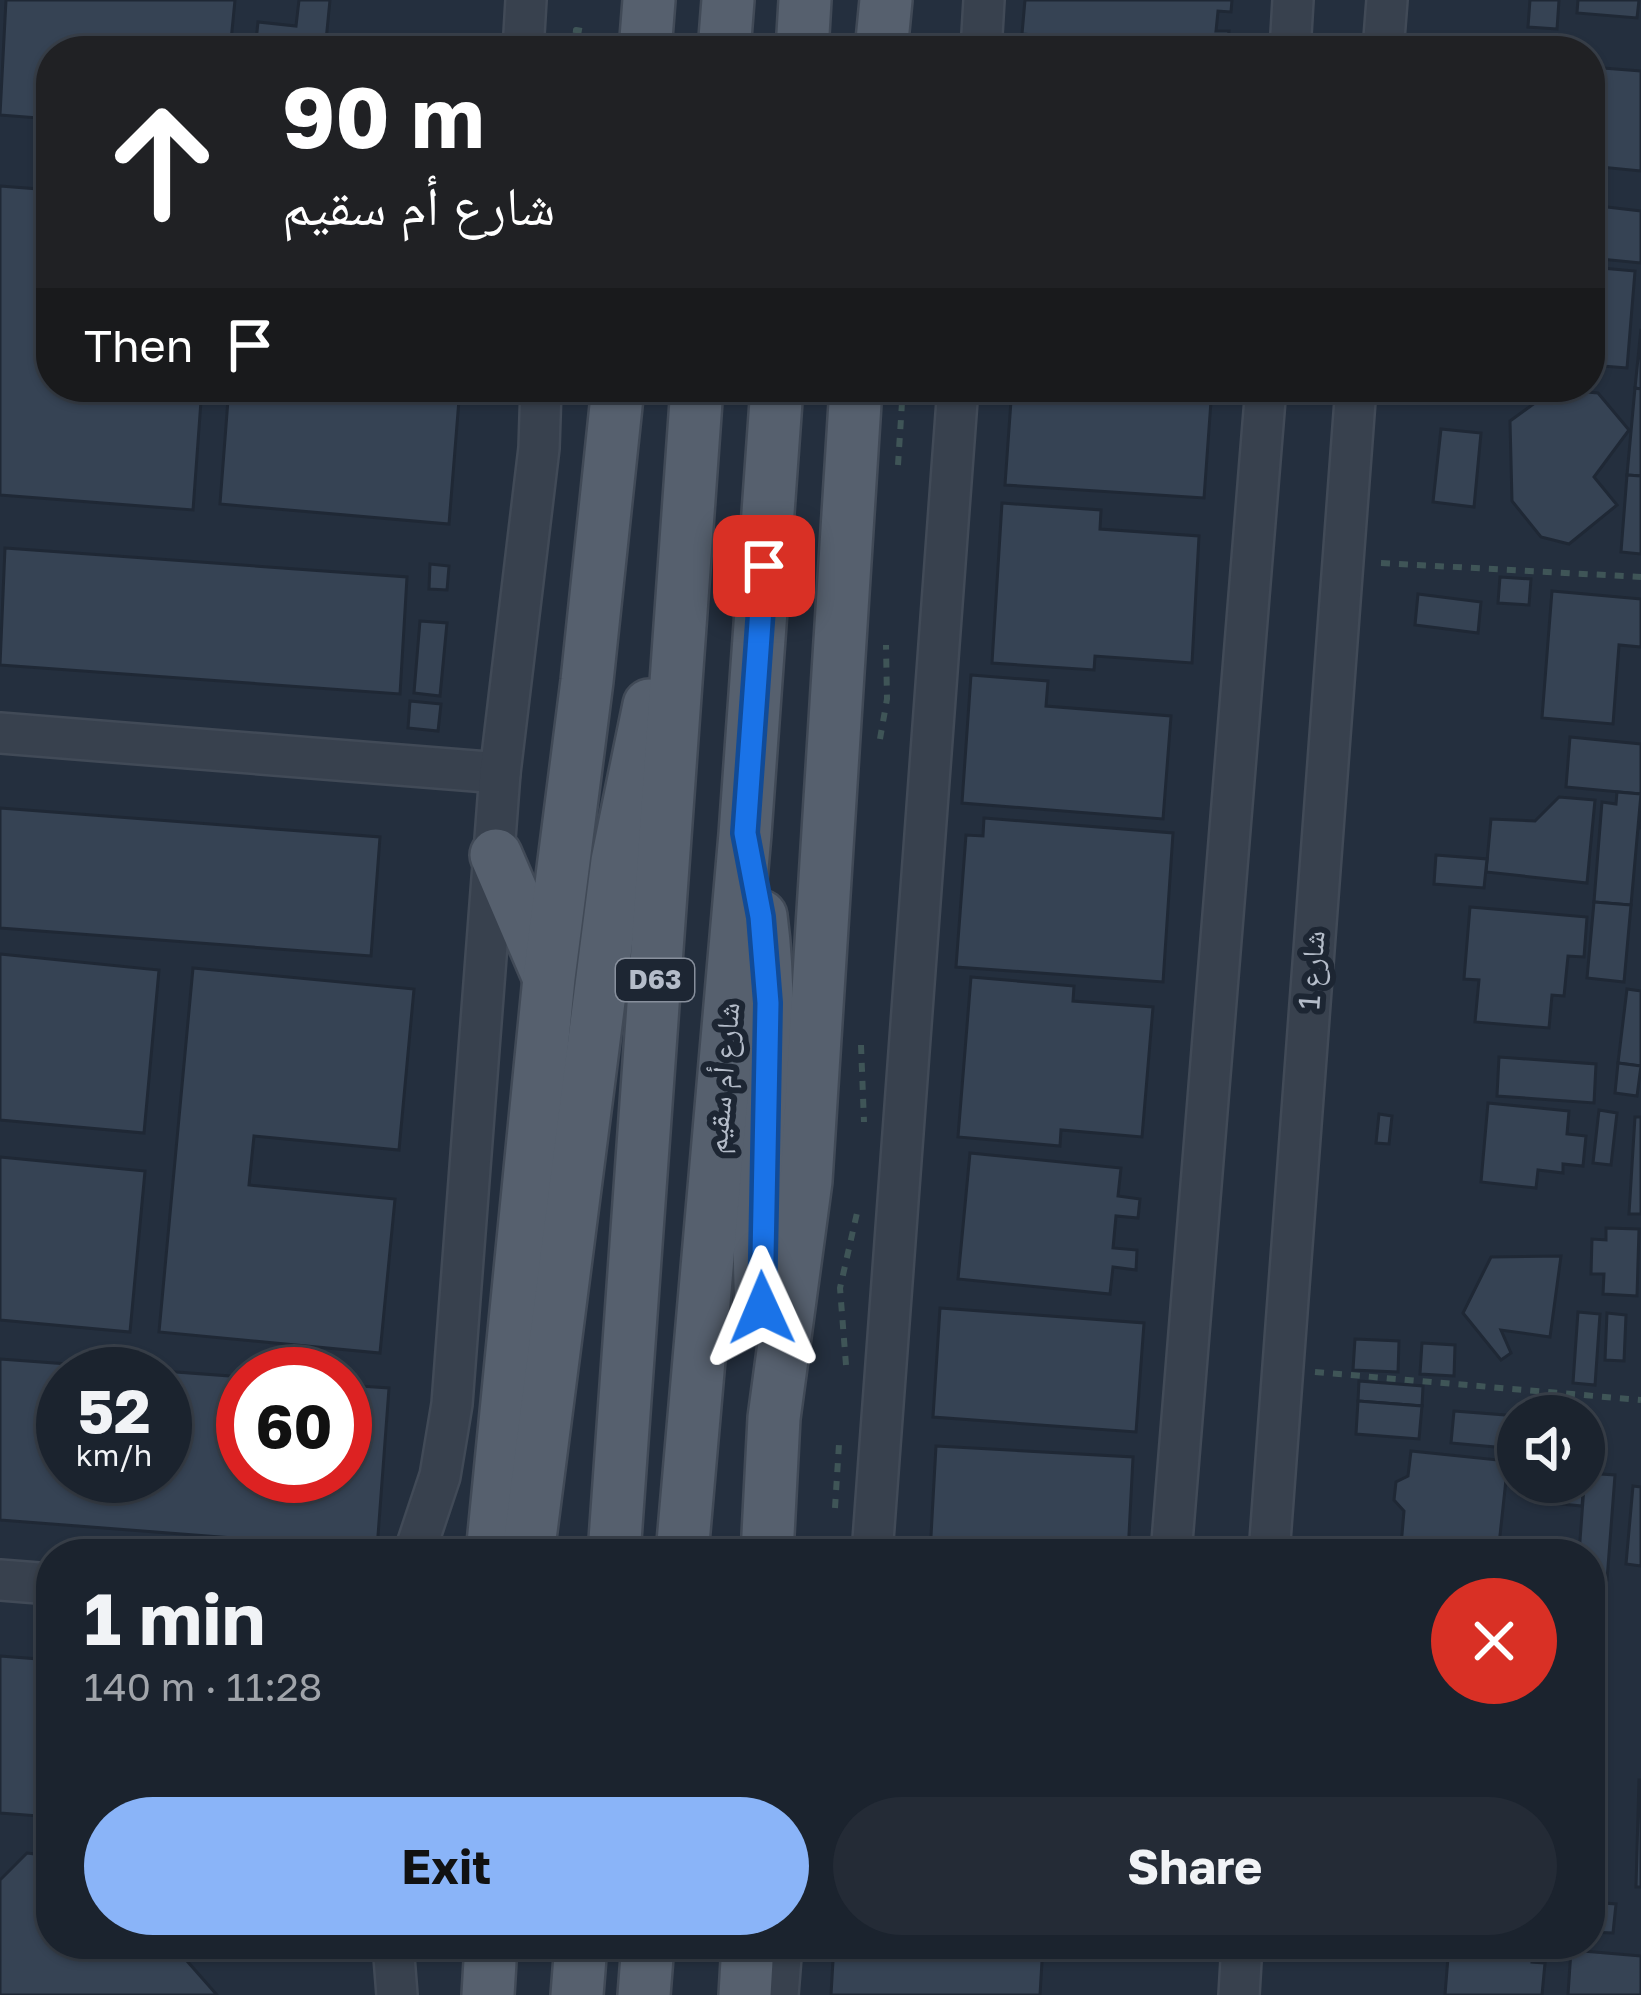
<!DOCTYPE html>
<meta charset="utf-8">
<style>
:root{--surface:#1b232e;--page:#242b36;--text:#f1f3f6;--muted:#a0a4aa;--line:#39404a;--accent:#8ab4f8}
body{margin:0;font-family:"Golos Text","Noto Naskh Arabic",sans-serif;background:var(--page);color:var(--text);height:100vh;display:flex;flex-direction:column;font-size:45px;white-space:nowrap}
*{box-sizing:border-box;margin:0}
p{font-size:39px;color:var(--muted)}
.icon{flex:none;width:66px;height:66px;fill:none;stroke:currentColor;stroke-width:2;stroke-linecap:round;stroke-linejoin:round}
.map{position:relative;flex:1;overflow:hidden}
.drawer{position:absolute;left:36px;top:1539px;width:1569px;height:420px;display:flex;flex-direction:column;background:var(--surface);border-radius:48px;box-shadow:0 3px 9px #0004,0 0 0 3px var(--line)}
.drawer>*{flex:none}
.hud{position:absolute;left:36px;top:36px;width:1569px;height:366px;border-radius:48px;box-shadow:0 3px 9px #0004,0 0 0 3px var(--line);background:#202124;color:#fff;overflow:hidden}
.buttons{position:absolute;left:1497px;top:1395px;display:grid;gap:24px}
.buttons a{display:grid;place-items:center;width:108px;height:108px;border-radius:50%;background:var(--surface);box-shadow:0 3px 9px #0004,0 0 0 3px var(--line);font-size:60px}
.speed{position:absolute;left:36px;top:1347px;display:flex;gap:24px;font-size:60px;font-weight:700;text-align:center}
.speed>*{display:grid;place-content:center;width:156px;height:156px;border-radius:50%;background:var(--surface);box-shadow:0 3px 9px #0004,0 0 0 3px var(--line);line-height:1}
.speed small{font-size:30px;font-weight:400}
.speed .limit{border:18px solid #d22;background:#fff;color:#111}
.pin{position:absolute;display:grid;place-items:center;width:102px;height:102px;color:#fff;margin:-51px;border-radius:24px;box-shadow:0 6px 18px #0006}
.me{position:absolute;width:132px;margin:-66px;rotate:359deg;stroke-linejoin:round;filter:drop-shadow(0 0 9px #0008)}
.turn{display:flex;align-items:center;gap:42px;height:252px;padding:0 48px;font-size:54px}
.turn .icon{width:156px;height:156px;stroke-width:2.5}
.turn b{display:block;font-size:84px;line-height:102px}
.then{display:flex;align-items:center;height:114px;padding:0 48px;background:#0003;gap:24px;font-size:45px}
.round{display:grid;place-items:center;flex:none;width:126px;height:126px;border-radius:63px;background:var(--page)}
.headline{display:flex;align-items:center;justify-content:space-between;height:204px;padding:0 48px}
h1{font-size:72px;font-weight:700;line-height:90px}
.primary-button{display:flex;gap:24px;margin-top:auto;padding:24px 48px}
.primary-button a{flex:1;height:138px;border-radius:72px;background:var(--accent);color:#111;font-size:48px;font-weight:700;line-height:138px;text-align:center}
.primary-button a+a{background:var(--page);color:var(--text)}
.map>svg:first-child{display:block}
.building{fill:#364354;stroke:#1f2835;stroke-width:3;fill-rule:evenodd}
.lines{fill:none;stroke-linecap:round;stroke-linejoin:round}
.minor-casing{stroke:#414a57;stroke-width:44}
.major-casing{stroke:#414a57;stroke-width:56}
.path{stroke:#3f5557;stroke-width:6;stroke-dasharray:9 9;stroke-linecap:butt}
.minor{stroke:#38414e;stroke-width:39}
.major{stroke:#56606e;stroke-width:51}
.route-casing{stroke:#114b97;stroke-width:30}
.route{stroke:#1a73e8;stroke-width:21}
.labels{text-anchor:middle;stroke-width:12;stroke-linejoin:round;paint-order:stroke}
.shield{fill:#1d2633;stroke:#878f9c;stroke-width:3}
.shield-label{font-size:27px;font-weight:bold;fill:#b4bcc9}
.street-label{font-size:30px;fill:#b4bcc9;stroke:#1d2633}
</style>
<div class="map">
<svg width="1641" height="1995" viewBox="0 0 1641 1995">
<rect width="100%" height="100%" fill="#242f3e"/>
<g class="building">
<polygon points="6,0 235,0 230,51 51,51 51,119 0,115"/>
<polygon points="299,0 330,0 325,51 255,51 258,22 296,26"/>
<polygon points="1025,0 1232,0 1231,12 1218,11 1216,31 1229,31 1227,51 1022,34"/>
<polygon points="1530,0 1559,0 1557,29 1528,27"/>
<polygon points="1578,0 1639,0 1637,18 1577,13"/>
<polygon points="385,40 482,50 481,51 384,51"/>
<polygon points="1028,41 1153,51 1027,51"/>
<polygon points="1590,67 1641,71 1641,171 1590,166"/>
<polygon points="0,186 51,190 51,387 202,387 193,510 0,495"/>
<polygon points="1590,205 1641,211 1641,263 1590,258"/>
<polygon points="1590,267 1635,271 1627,368 1590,365"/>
<polygon points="1641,329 1641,389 1635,388"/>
<polygon points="229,387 460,387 449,524 220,504"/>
<polygon points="1012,387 1212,387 1204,498 1005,485"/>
<polygon points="1635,388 1641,389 1641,476 1627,475"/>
<polygon points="1554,389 1598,393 1629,430 1594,477 1617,505 1569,544 1541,537 1512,501 1510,421"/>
<polygon points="1441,429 1481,433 1474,507 1433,502"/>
<polygon points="1627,475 1641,476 1641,554 1621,552"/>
<polygon points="1002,503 1101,510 1100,529 1199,536 1192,663 1095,656 1094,670 992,663"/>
<polygon points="5,548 407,577 400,694 0,665"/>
<polygon points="430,564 449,566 447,590 429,589"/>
<polygon points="1500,577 1531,579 1529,605 1498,603"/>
<polygon points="1552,591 1641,599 1641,647 1619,645 1613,724 1542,718"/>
<polygon points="1418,594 1481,602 1478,633 1415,625"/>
<polygon points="420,621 447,623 440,696 414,693"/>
<polygon points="971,675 1048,681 1046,706 1171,716 1163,819 962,803"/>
<polygon points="410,701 441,704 438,731 408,728"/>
<polygon points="1570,737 1641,744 1641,828 1638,828 1641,794 1566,787"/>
<polygon points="1617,792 1641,794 1631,905 1594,902 1602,802 1616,804"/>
<polygon points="1559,797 1595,800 1587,883 1486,872 1491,819 1535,821"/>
<polygon points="0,808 380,837 371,956 0,928"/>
<polygon points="984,818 1173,833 1163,982 956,967 966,835 983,836"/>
<polygon points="1436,855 1487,859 1484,888 1434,884"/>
<polygon points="1594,902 1631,905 1624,982 1587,978"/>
<polygon points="1470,907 1587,917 1584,957 1568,956 1564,996 1552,995 1549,1028 1475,1022 1479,980 1464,979"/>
<polygon points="0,954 159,970 144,1133 0,1120"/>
<polygon points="193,968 414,989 399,1150 254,1136 249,1185 395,1199 380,1353 159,1332"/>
<polygon points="971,977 1074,986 1073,1001 1153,1007 1142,1137 1061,1130 1060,1146 958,1137"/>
<polygon points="1627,989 1641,991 1641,1066 1618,1063"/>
<polygon points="1499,1057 1596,1064 1594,1103 1497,1096"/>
<polygon points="1618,1063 1641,1066 1637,1096 1615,1093"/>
<polygon points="1488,1103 1569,1111 1567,1134 1586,1136 1583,1166 1563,1164 1563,1173 1538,1170 1536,1188 1481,1182"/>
<polygon points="1599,1110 1617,1113 1611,1165 1593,1163"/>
<polygon points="1379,1114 1392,1116 1389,1144 1376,1143"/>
<polygon points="1635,1117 1641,1117 1641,1214 1629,1214"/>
<polygon points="970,1153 1121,1168 1118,1196 1140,1199 1138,1218 1116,1216 1113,1248 1137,1250 1136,1270 1113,1267 1110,1294 958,1279"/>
<polygon points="0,1157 145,1171 130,1332 0,1320"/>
<polygon points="1606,1228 1639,1229 1637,1296 1603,1294 1604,1274 1591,1274 1592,1239 1606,1240"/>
<polygon points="1561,1256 1550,1337 1501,1330 1511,1353 1501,1360 1463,1313 1491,1257"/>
<polygon points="940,1308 1144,1323 1136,1432 933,1417"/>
<polygon points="1578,1312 1600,1314 1595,1385 1573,1383"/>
<polygon points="1607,1313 1626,1315 1624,1361 1605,1360"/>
<polygon points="1355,1339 1399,1341 1398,1372 1353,1370"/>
<polygon points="1422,1343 1455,1345 1454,1376 1420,1374"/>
<path d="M0,1359L243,1377V1476H345V1385L389,1388L377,1549L0,1520ZM63,1374H165V1476H63Z"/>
<polygon points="1359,1381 1423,1386 1422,1406 1358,1401"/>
<polygon points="1358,1401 1422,1406 1419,1439 1356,1434"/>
<polygon points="1454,1411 1518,1416 1518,1449 1451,1443"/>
<polygon points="1584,1422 1589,1422 1582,1506 1551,1503 1553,1482 1584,1482"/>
<polygon points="936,1446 1133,1457 1128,1554 930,1554"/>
<polygon points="1411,1451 1508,1461 1498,1554 1401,1546 1404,1511 1394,1500 1396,1482 1408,1476"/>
<polygon points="1585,1473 1615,1475 1607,1580 1590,1579 1590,1554 1579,1554"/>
<polygon points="1633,1486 1641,1487 1641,1566 1626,1564"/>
<polygon points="0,1656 51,1660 51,1817 0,1813"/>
<polygon points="1639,1780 1641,1780 1641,1887 1636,1887"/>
<polygon points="27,1853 51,1856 51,1944 172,1944 217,1995 0,1995 0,1880"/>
<polygon points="1590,1902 1616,1904 1613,1933 1590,1932"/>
<polygon points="834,1944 1043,1944 1040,1995 831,1995"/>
<polygon points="1479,1944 1534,1944 1532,1962 1545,1963 1542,1995 1445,1995 1449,1945 1479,1948"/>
<polygon points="1571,1950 1641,1956 1641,1995 1568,1995"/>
</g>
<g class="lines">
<g class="minor-casing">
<g id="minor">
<polyline points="523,51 526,0"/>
<polyline points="981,51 984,0"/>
<polyline points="1290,51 1293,0"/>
<polyline points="1383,51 1387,0"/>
<polyline points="0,733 500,773"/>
<polyline points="414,1554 440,1476 452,1404 500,773 539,448 541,387"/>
<polyline points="872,1554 958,387"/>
<polyline points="1171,1554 1266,387"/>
<polyline points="1269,1554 1356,387"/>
<polyline points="0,1580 51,1584"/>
<polyline points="393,1944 397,1995"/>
<polyline points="778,1995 782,1944"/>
<polyline points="1239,1995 1242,1944"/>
</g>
</g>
<g class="major-casing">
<g id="major">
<polyline points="645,51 649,0"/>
<polyline points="724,51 728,0"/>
<polyline points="802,51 805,0"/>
<polyline points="881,51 886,0"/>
<polyline points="496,855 548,976"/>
<path d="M761,916C779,1049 751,1184 762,1317"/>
<polyline points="492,1554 549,978 587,681 618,387"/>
<polyline points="528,1554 617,861 649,705"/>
<polyline points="614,1554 697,387"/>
<polyline points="682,1554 745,834 777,387"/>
<polyline points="767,1554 774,1418 806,1181 856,387"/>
<polyline points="488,1995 491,1944"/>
<polyline points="577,1995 581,1944"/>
<polyline points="644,1995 648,1944"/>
<polyline points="745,1995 748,1944"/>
</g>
</g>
<g class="path">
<polyline points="574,51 576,30 587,32 586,51"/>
<polyline points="898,465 903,387"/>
<polyline points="1381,563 1641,577"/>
<polyline points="880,739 887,699 886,645"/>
<polyline points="861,1045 864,1122"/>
<polyline points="846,1365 840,1288 857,1213"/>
<polyline points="1315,1372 1641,1400"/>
<polyline points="835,1508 839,1444"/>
</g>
<use href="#minor" class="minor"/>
<use href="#major" class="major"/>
</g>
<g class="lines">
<g class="route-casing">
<polyline id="route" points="762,1308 768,1003 761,917 745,833 764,566"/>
</g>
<use href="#route" class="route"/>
</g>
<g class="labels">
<rect class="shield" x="616" y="959" width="78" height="42" rx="9"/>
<g class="shield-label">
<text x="655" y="989">D63</text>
</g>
<g class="street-label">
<text transform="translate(1312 970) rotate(-86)" y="10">شارع 1</text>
<text transform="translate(723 1078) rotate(-85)" y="10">شارع أم سقيم</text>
</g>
</g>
</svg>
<div class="buttons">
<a><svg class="icon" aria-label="sound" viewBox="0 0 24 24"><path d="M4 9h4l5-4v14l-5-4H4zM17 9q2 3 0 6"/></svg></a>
</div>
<div class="speed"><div>52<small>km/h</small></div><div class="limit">60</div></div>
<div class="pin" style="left:764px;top:566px;background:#d93025"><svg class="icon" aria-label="arrive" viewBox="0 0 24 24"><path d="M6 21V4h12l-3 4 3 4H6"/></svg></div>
<svg class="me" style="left:762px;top:1308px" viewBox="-20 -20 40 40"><path d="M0-17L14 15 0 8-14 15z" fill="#1a73e8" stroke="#fff" stroke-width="4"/></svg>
<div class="hud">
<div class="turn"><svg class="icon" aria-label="ahead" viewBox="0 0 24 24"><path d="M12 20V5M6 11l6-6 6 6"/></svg><div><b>90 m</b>شارع أم سقيم</div></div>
<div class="then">Then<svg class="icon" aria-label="arrive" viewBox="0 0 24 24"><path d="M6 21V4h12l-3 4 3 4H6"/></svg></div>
</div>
<section class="drawer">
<div class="headline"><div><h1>1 min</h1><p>140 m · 11:28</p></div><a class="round" style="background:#d93025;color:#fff"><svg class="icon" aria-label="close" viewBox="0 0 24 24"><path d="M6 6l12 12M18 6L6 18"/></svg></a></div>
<div class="primary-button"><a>Exit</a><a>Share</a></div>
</section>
</div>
